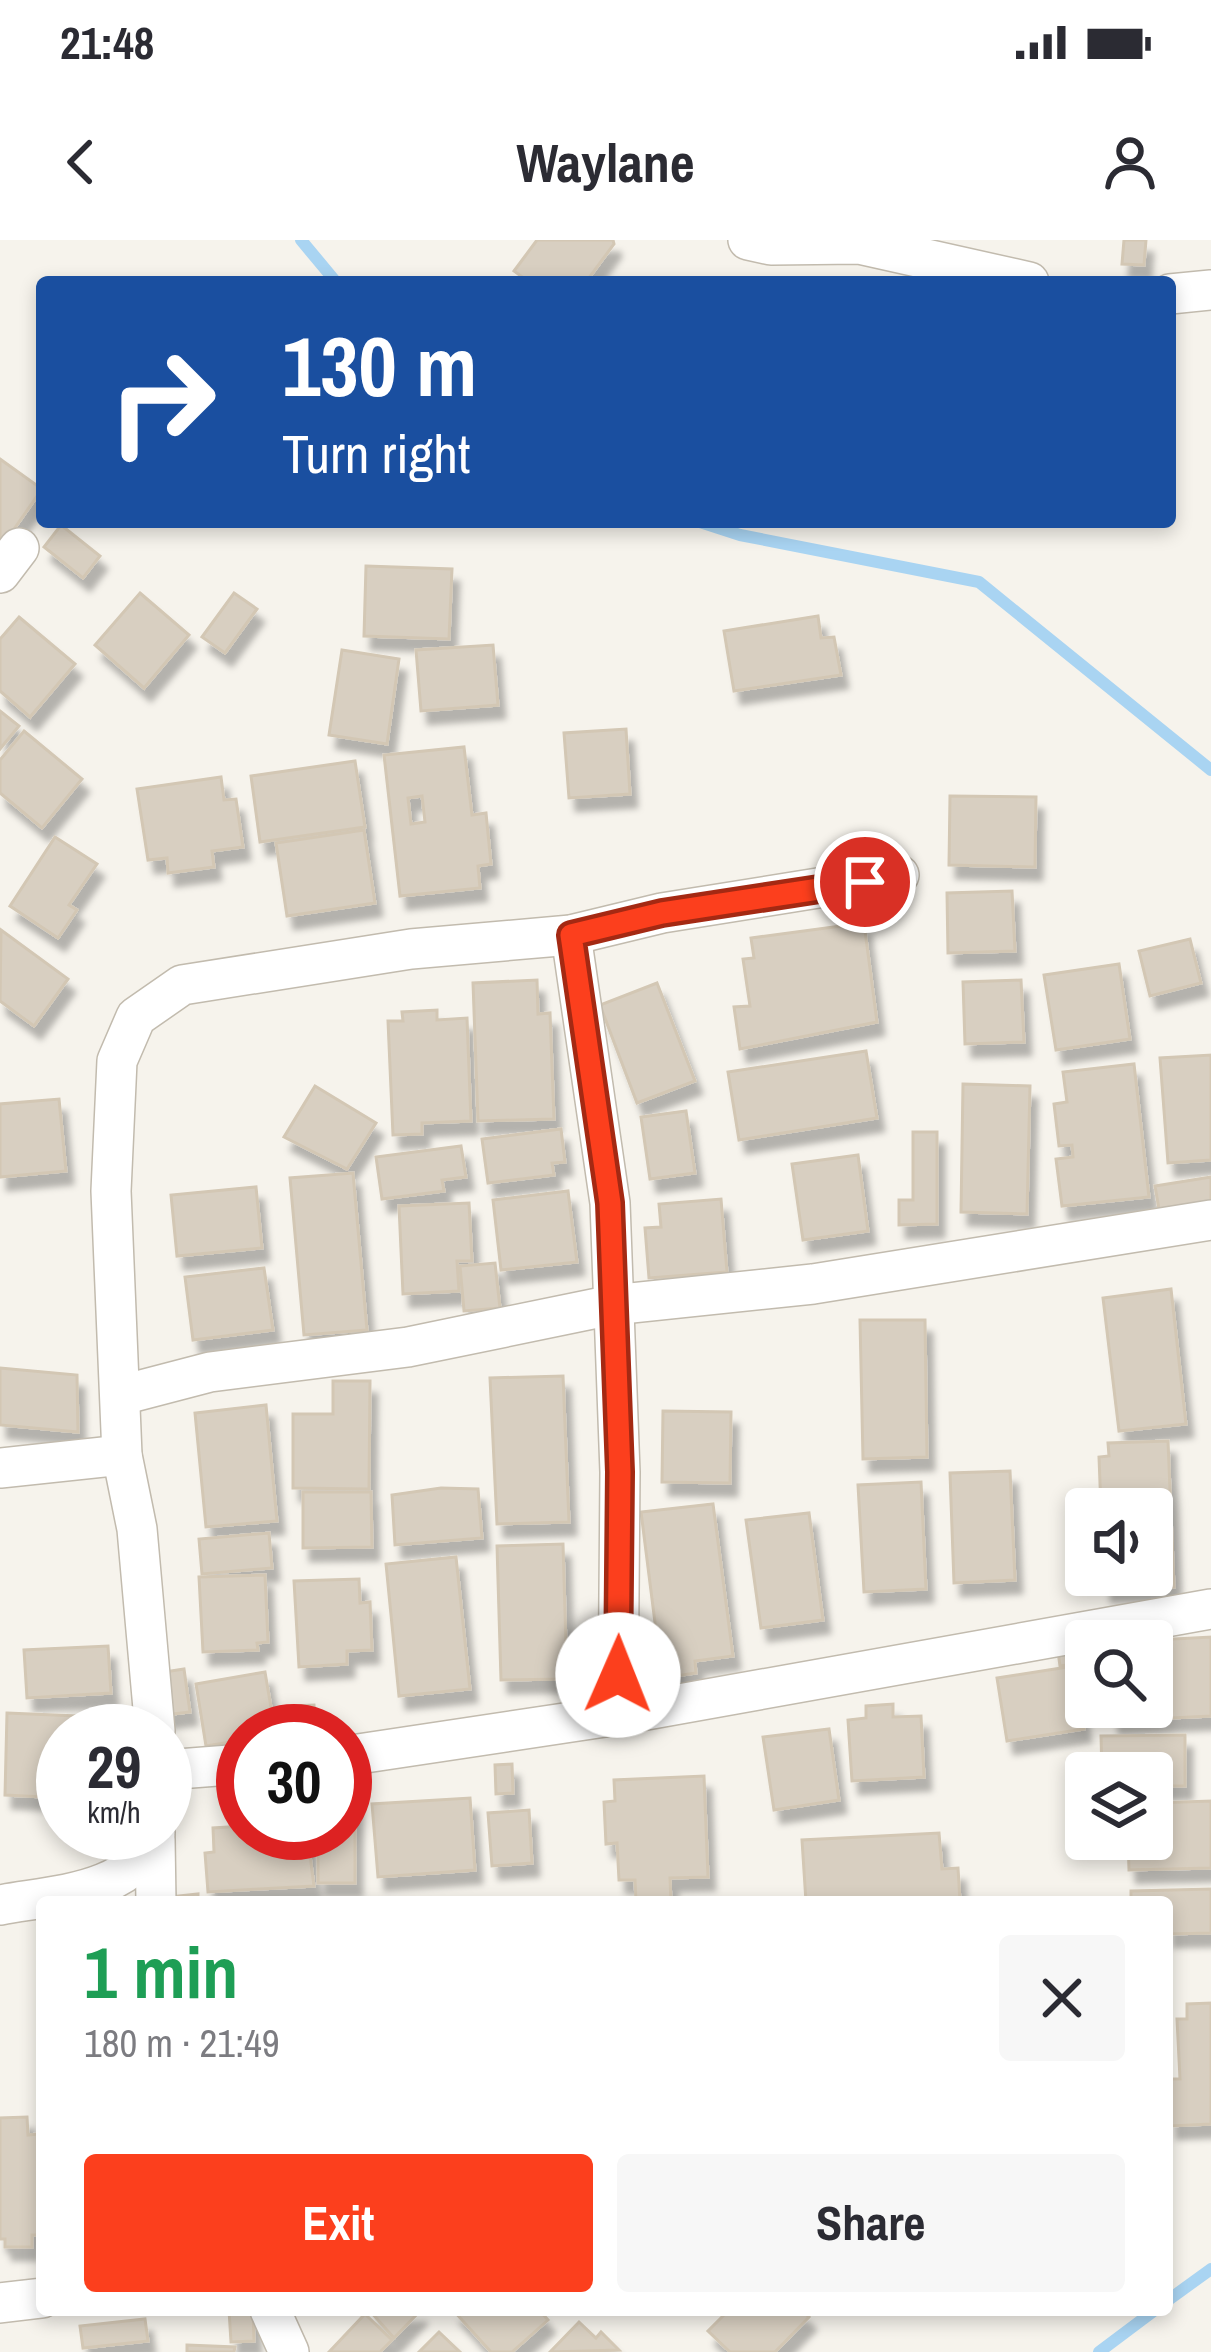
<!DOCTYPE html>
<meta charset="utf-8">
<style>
:root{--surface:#fff;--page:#f7f7f7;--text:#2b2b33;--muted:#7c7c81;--accent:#fc3f1d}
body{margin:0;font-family:"Archivo Narrow",sans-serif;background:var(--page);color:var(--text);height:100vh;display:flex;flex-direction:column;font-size:45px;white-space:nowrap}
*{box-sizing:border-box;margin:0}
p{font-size:39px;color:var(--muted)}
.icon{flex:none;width:66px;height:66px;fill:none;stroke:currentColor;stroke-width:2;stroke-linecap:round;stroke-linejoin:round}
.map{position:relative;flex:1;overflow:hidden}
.panel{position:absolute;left:36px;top:1656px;width:1137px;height:420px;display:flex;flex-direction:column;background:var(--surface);border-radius:12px;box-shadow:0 6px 18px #0003}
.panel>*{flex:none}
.guide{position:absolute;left:36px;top:36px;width:1140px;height:252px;border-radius:12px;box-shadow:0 6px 18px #0003;background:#1a4fa0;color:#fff;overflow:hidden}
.controls{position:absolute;left:1065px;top:1248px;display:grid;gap:24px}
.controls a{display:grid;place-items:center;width:108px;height:108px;border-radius:12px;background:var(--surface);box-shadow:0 6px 18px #0003;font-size:60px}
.speed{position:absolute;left:36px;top:1464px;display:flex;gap:24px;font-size:60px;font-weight:700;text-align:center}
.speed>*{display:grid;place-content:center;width:156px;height:156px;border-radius:50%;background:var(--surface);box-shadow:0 6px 18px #0003;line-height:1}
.speed small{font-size:30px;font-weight:400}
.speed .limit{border:18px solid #d22;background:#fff;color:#111}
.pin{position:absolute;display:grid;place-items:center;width:102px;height:102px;color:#fff;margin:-51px;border:6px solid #fff;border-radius:50%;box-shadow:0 3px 12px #0007}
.me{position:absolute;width:132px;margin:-66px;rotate:1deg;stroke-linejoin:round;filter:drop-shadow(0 0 9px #0008)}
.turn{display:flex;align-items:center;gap:42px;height:252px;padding:0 48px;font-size:54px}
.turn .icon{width:156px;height:156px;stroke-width:2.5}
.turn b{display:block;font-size:84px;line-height:102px}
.round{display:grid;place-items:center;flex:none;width:126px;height:126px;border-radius:12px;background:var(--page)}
.summary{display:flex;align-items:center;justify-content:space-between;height:204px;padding:0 48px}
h1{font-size:72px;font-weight:800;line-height:90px;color:#1e9e55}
.action{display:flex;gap:24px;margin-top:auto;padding:24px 48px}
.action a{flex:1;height:138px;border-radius:12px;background:var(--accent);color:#fff;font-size:48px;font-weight:800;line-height:138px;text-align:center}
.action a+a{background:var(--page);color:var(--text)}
.status{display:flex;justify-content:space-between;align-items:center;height:84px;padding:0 60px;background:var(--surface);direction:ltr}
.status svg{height:33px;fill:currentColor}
header{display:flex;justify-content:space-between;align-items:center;height:156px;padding:0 48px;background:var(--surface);font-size:54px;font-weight:800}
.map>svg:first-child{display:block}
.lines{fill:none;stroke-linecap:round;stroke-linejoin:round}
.stream{stroke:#a9d4f2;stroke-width:12}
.building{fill:#d8cfc1;stroke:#d3c7b4;stroke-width:3;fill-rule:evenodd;filter:url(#shadow)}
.minor-casing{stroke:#c2bbae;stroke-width:42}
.minor{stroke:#fff;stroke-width:39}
.route-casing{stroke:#a42913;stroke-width:30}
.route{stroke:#fc3f1d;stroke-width:21}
</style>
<div class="status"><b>21:48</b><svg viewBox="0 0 49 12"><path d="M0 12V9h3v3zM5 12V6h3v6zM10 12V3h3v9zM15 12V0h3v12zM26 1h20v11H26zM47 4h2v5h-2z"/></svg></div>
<header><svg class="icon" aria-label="back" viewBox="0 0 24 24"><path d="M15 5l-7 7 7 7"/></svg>Waylane<svg class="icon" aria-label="person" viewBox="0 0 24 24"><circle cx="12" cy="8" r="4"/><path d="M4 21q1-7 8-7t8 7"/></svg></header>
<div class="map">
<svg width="1211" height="2112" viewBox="0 0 1211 2112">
<defs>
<filter id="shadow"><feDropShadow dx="7" dy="13" stdDeviation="3" flood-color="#0004"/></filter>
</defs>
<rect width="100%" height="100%" fill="#f6f3ec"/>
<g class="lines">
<g class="stream">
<polyline points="301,0 336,42"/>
<polyline points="700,282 740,295 979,342 1211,530"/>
<polyline points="1167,2061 1211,2029"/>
<polyline points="1099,2112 1155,2070"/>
</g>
</g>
<g class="building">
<polygon points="537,0 613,0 614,4 586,42 529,42 514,31"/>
<polygon points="1124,0 1146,0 1144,25 1122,24"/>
<polygon points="0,219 42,249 0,309"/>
<polygon points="61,285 100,316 83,338 44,307"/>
<polygon points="366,326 452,329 449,399 364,396"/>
<polygon points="140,353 189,395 144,448 95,405"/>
<polygon points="234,353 257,369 225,413 202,397"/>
<polygon points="818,376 821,398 834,397 841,435 734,451 724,391"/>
<polygon points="19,377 75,424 30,477 0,451 0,399"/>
<polygon points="493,405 498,465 421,471 416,410"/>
<polygon points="342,410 399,419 387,504 329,495"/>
<polygon points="0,471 19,486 0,509"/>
<polygon points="626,489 630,554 569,558 564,493"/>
<polygon points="24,491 82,539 42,588 0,553 0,520"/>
<path d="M464,507L472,575L486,573L491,624L478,626L480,648L400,656L384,515ZM422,556L425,582L411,584L408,558Z"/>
<polygon points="355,521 365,587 260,602 251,536"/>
<polygon points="221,537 224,560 236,559 243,607 212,611 214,627 168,633 167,618 148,620 137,549"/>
<polygon points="950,556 1036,557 1035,627 949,625"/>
<polygon points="364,590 375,663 287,676 276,603"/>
<polygon points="55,597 97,624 69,665 77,670 58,698 10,666"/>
<polygon points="1012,651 1015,711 948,713 947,653"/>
<polygon points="864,683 877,782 740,809 734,767 750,766 743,719 754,718 751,698"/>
<polygon points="1,690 68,739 34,786 0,761"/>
<polygon points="1190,699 1201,743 1150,756 1139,711"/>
<polygon points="1119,724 1130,799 1056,810 1044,735"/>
<polygon points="537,740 538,774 550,773 554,879 478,881 473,743"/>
<polygon points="1021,740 1024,802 965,804 963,742"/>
<polygon points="657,743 695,841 637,863 600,765"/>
<polygon points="437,770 437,780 467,778 471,881 422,883 422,894 393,895 388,781 403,781 402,772"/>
<polygon points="866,811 877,878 739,900 728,832"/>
<polygon points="1211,815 1211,920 1168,923 1160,818"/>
<polygon points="1134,824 1149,957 1062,966 1056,919 1073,917 1072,905 1059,906 1054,864 1067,862 1063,832"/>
<polygon points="963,844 1030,846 1027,974 961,972"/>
<polygon points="315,846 376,883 347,929 284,897"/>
<polygon points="59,859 66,931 0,937 0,864"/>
<polygon points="686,871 695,933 650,939 641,877"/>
<polygon points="561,889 565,922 552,923 554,935 488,943 482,899"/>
<polygon points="913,892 937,892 937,984 899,985 899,960 913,960"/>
<polygon points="461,906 466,937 442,940 444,951 382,959 376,917"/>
<polygon points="858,915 868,991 803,1000 792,924"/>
<polygon points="353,933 367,1090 304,1095 290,938"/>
<polygon points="1211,937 1211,968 1160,975 1155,946"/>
<polygon points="256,947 262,1008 177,1016 171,955"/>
<polygon points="568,951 577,1022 501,1030 493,960"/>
<polygon points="721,959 727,1032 649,1038 645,988 661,987 659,964"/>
<polygon points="469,963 472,1021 457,1021 459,1051 403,1054 399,966"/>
<polygon points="495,1023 500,1068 464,1071 460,1026"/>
<polygon points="264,1028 273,1090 193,1100 185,1037"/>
<polygon points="1171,1049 1186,1184 1119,1191 1103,1058"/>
<polygon points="860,1080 925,1080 927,1217 863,1219"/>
<polygon points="0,1128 77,1135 78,1192 0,1185"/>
<polygon points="563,1136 569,1282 497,1284 490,1138"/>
<polygon points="333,1141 370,1141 369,1249 293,1248 293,1174 333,1174"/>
<polygon points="266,1165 277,1281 206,1287 195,1173"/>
<polygon points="663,1171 731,1172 730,1243 662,1242"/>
<polygon points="1168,1201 1174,1347 1104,1349 1104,1335 1152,1335 1152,1269 1101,1269 1099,1217 1109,1216 1108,1203"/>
<polygon points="1010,1231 1015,1340 954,1343 950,1233"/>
<polygon points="921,1242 926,1349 864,1352 858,1245"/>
<polygon points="441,1248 478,1249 482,1298 395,1305 392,1255"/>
<polygon points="303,1252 371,1252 372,1307 303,1308"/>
<polygon points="713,1264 733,1416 695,1421 696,1433 662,1438 641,1272"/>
<polygon points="809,1273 823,1380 761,1388 746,1280"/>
<polygon points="269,1293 272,1328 202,1334 199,1299"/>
<polygon points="563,1304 567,1439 501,1440 497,1306"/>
<polygon points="456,1317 470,1449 399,1456 386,1324"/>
<polygon points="265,1335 268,1402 257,1403 258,1410 203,1412 199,1337"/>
<polygon points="359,1339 360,1363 370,1362 372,1410 347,1411 347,1424 299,1427 294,1341"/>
<polygon points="1211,1397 1211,1476 1112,1481 1111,1467 1152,1467 1152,1401 1136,1401"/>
<polygon points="1086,1399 1086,1422 1060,1426 1057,1404"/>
<polygon points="108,1406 111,1453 27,1458 24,1410"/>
<polygon points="1074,1426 1084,1489 1007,1501 997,1438"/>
<polygon points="184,1429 190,1472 164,1475 158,1433"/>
<polygon points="265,1432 275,1491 243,1491 243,1500 206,1506 196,1444"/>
<polygon points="893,1464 893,1477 921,1476 924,1537 852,1541 848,1480 866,1478 866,1466"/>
<polygon points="314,1465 316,1491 294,1491 292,1466"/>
<polygon points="7,1473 77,1476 76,1491 63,1491 63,1558 5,1555"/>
<polygon points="829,1489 839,1560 774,1570 763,1497"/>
<polygon points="1185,1495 1185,1546 1152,1546 1152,1533 1102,1533 1101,1496"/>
<polygon points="512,1524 513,1553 496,1554 495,1525"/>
<polygon points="704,1536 708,1637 670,1638 671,1662 636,1662 635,1640 619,1640 617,1603 606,1604 604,1562 615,1561 614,1540"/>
<polygon points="470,1558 475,1630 378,1637 372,1564"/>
<polygon points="345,1559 355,1559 355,1643 318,1643 318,1593 345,1593"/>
<polygon points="1211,1561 1211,1628 1129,1630 1128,1599 1152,1599 1152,1563"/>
<polygon points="529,1570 532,1623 492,1626 488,1573"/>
<polygon points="243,1586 243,1593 307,1593 314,1646 208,1652 205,1613 214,1612 213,1588"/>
<polygon points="939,1593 942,1629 958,1628 960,1661 806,1662 802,1600"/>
<polygon points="1211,1649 1211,1693 1167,1694 1167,1662 1131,1662 1131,1651"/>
<polygon points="198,1654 198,1662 178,1662 178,1656"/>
<polygon points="1211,1763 1211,1884 1170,1886 1168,1839 1180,1839 1177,1779 1187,1779 1187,1764"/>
<polygon points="27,1877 28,1895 38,1894 42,1995 32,1995 32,2007 5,2007 5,1999 0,1999 0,1878"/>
<polygon points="229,2070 253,2070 254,2101 231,2102"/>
<polygon points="369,2070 419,2070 420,2071 394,2098"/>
<polygon points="453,2070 539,2070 548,2080 512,2112 491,2112"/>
<polygon points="729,2070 802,2070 809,2077 775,2112 730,2112 708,2091"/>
<polygon points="365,2074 392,2100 380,2112 329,2112"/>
<polygon points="145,2079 148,2101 83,2108 80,2086"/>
<polygon points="579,2082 596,2098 601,2092 619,2110 550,2112"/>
<polygon points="439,2092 460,2112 419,2112"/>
<polygon points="187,2105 235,2107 234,2112 187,2112"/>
</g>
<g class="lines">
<g class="minor-casing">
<g id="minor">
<polyline points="748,0 771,5 859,4 1029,42"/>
<polyline points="1170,54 1211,50"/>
<polyline points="0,333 19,308"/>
<polyline points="571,695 610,963 620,1232 618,1475"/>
<polyline points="122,1155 210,1132 408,1107 612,1065 813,1044 1211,980"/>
<polyline points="0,1228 122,1215"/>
<polyline points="155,1491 137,1289 122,1215 111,951 117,821 136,777 182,745 411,709 571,695 662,673 899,635"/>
<polyline points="345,1516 618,1475 1211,1369"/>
<polyline points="165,1530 243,1524"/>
<polyline points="155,1599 156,1662"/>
<path d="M0,1665C53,1655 135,1654 155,1593"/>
<polyline points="0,2063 42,2058"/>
<polyline points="270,2070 289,2112"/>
</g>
</g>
<use href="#minor" class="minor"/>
</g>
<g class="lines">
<g class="route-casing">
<polyline id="route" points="618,1435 620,1232 610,963 571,695 662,673 865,642"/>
</g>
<use href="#route" class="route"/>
</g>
</svg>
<div class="controls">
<a><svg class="icon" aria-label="sound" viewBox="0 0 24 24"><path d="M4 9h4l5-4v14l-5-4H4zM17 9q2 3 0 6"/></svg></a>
<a><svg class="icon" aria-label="search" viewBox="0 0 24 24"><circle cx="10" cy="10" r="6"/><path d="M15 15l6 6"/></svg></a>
<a><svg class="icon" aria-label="layers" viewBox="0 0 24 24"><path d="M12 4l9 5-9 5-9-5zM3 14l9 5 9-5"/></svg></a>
</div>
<div class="speed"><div>29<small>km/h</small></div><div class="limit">30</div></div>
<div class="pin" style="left:865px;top:642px;background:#d93025"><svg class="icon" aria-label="arrive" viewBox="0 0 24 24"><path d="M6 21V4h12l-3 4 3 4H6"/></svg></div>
<svg class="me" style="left:618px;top:1435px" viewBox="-20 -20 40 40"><circle r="19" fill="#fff"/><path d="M0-13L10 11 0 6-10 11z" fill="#fc3f1d"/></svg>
<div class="guide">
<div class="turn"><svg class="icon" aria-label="right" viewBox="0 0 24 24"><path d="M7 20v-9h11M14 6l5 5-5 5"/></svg><div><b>130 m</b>Turn right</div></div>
</div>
<section class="panel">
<div class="summary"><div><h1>1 min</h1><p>180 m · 21:49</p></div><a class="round"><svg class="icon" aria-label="close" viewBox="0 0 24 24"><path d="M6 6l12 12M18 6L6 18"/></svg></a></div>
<div class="action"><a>Exit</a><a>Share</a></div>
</section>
</div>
